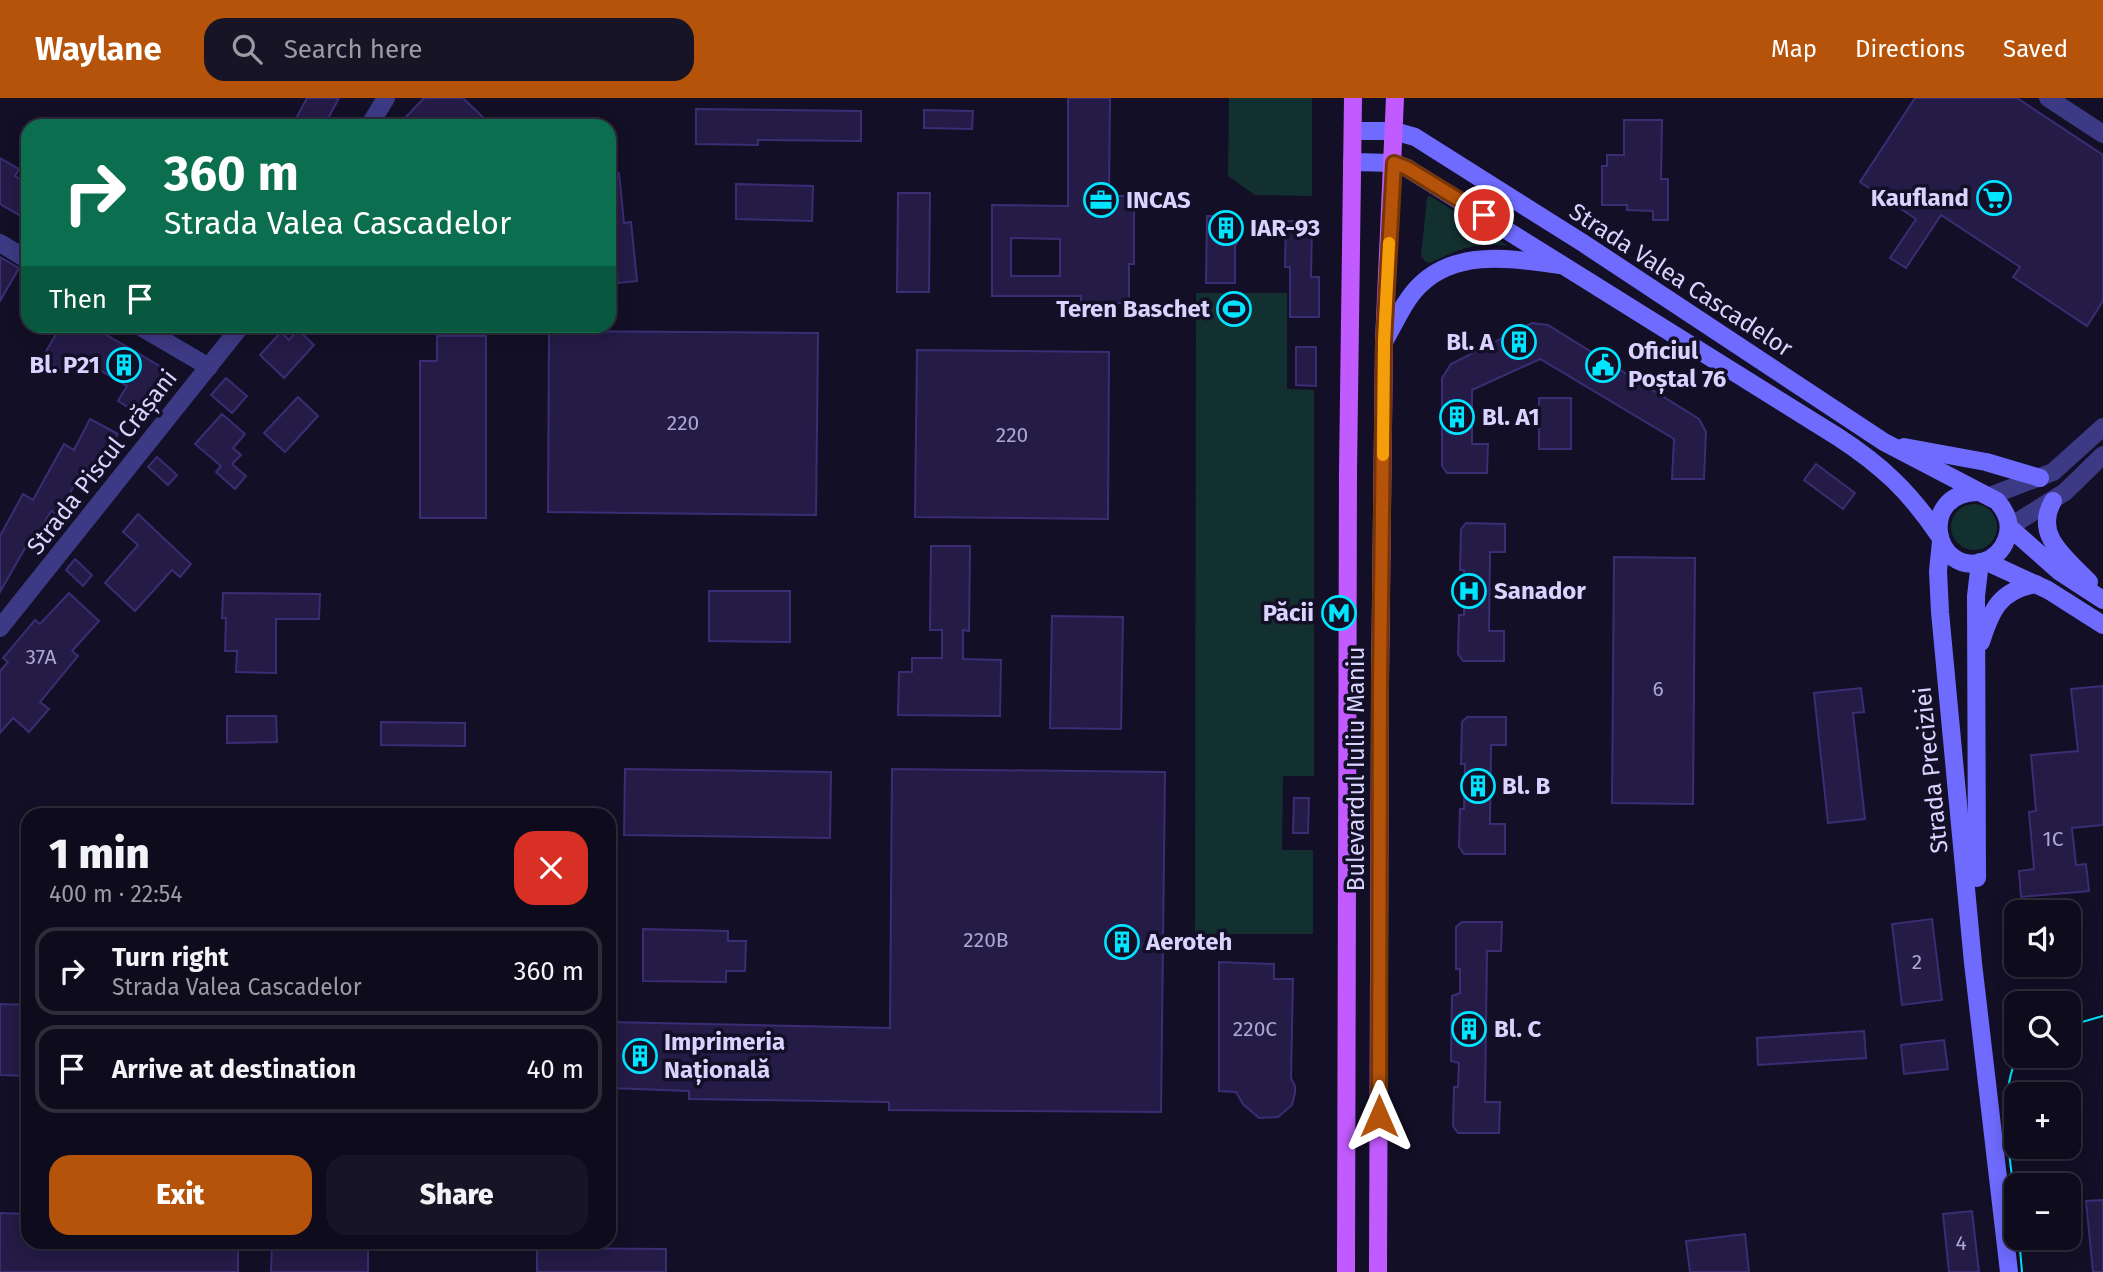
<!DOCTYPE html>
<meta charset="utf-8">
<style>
:root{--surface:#0e0b1c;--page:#171425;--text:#f1f3f6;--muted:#9b9ba3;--line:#2e2b3b;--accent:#b45309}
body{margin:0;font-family:"Fira Sans",sans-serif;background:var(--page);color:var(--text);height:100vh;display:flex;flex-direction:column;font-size:26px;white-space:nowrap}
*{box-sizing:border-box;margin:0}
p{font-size:23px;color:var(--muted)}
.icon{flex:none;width:38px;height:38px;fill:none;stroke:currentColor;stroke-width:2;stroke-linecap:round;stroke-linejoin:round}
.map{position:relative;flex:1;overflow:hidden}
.panel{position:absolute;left:21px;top:710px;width:595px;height:441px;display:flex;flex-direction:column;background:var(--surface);border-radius:21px;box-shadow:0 4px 18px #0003,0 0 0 2px var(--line)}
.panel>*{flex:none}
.top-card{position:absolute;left:21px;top:21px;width:595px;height:214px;border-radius:21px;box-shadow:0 4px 18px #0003,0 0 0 2px var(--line);background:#0b6e4f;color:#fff;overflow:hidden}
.fabs{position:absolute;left:2004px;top:802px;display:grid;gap:14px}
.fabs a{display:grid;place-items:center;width:77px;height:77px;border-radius:14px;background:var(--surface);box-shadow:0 4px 18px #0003,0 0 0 2px var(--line);font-size:35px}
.pin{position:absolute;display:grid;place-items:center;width:60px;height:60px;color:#fff;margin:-30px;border:4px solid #fff;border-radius:50%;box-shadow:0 2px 7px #0007}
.me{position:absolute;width:77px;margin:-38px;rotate:0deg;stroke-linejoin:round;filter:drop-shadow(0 0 5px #0008)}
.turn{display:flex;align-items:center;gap:24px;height:147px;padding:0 28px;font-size:32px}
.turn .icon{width:91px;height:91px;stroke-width:2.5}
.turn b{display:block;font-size:49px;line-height:60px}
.then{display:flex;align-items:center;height:66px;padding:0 28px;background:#0003;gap:14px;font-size:26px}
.round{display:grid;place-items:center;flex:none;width:74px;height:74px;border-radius:21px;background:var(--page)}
.summary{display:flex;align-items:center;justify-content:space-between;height:119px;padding:0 28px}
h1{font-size:42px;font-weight:800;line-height:52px}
.cta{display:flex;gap:14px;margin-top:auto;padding:14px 28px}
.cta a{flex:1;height:80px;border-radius:21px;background:var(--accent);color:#fff;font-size:28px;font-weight:800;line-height:80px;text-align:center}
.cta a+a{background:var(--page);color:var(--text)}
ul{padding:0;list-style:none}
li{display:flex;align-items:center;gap:21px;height:88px;margin:0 14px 10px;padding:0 14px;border:4px solid var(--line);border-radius:21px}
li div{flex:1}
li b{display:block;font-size:26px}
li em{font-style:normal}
header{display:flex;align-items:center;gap:42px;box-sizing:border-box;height:98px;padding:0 35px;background:var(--accent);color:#fff}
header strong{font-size:33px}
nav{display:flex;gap:38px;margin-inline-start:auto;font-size:24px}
.search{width:490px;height:63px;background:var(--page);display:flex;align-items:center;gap:18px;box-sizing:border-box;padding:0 24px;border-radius:21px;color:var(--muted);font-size:26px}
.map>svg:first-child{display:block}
.green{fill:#12302f}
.building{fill:#241b47;stroke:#3b2d73;stroke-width:2;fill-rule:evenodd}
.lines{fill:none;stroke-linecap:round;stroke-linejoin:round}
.street{stroke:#3d3a85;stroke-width:18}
.secondary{stroke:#6f6bff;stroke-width:18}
.primary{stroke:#c25bff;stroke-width:18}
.tram{stroke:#00e5ff;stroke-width:2}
.route-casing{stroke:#753606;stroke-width:18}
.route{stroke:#b45309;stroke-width:12}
.slow{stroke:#f59e0b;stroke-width:12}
.labels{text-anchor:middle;stroke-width:7;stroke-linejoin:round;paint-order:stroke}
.number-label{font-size:21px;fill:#aca6d1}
.poi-label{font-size:24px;font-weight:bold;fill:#d9d4ff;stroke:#130f26;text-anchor:start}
.street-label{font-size:24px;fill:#d9d4ff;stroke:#130f26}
</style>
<header>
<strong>Waylane</strong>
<div class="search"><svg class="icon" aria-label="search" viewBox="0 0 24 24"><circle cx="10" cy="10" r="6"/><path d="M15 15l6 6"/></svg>Search here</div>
<nav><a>Map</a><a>Directions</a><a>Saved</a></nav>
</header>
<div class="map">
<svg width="2103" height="1174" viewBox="0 0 2103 1174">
<rect width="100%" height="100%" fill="#130f26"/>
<g class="green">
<polygon points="1229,0 1312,0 1312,98 1255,97 1228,78"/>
<path d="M1429,98L1432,99L1508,148C1475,143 1458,152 1430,165L1426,164L1421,158L1427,100Z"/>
<polygon points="1196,195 1287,195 1287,291 1314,292 1314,678 1283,678 1282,752 1313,752 1313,836 1195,836"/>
<circle cx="1974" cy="429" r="23"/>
</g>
<g class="building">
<polygon points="307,0 339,0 324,28 292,28"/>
<polygon points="424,0 463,0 492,28 415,28 406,19"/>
<path d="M1068,0H1110L1109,98H1134V166H1129V205H1081V198H992V107L1068,108ZM1011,140L1060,141V178H1011Z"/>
<polygon points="1915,0 2017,0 2103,57 2103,203 2087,228 2013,179 2020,169 1941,117 1906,170 1890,160 1916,121 1860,84"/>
<polygon points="696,11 861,13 861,43 758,42 758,47 696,46"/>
<polygon points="924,12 973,13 972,31 924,30"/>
<polygon points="1624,22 1662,22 1661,81 1668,81 1668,122 1653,122 1653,113 1627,112 1627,107 1602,107 1602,68 1607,68 1607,57 1624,57"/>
<polygon points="0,60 19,71 15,78 28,86 28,122 0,106"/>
<polygon points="619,75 624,125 631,124 637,183 618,185 615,157 609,157 609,76"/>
<polygon points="736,86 813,88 812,123 736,121"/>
<polygon points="898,95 930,95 929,194 897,194"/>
<polygon points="1207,118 1235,118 1235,131 1240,139 1235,148 1235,185 1206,185"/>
<polygon points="1286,123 1312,123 1311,179 1319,179 1319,219 1290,219 1290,169 1285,169"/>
<polygon points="0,159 19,170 0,203"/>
<polygon points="1532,225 1548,227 1699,321 1706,334 1704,381 1672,381 1674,341 1540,261 1472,292 1472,346 1488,346 1487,375 1447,375 1442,368 1442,280 1451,266"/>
<polygon points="61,228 91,228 170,274 144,319 118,303 127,288 79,260 69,276 42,260"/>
<polygon points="298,232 314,247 284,280 260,257 281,234 289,242"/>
<polygon points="549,233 818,235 816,417 548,414"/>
<polygon points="437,238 486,238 486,420 420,420 420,263 437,263"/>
<polygon points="1296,249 1316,249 1316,288 1296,287"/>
<polygon points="917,252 1109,254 1108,421 915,419"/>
<polygon points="226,280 247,298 232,315 211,297"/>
<polygon points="298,299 318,318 285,354 264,335"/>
<rect x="1539" y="300" width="32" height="51"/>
<polygon points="222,316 245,336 233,350 241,357 232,366 246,378 235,391 216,374 221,368 195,346"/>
<polygon points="90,321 118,336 96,375 84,369 58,417 51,413 32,447 28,445 0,494 0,438 23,396 33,402 64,346 74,352"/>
<polygon points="157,359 177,377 168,387 148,369"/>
<polygon points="1816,366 1855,395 1843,411 1804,382"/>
<polygon points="138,416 191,466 180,479 172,472 135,513 105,485 138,447 123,434"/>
<polygon points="1466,425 1505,426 1505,454 1490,454 1489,533 1504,533 1504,563 1463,563 1458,556 1459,517 1464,517 1464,472 1460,472 1461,431"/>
<polygon points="931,448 970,448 969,533 963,532 963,561 1001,562 1000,618 898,617 899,574 912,574 912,560 942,560 942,532 930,532"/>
<polygon points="1614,459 1695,460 1693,706 1612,705"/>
<polygon points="75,461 92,477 83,488 66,472"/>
<polygon points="709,493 790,493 790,544 709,543"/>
<polygon points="69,495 99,523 72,553 78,558 40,604 49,611 29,634 13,620 0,635 0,573 8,564 3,560 35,522 40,526"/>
<polygon points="223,495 320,496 319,521 276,521 276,575 236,574 237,553 225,553 226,520 222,520"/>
<polygon points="1052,518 1123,519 1121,631 1050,630"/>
<polygon points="2103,588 2103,727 2072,730 2076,767 2086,766 2089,793 2021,799 2019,773 2034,771 2029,714 2036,713 2031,657 2078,653 2071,591"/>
<polygon points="1861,590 1864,614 1853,615 1865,721 1828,725 1814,595"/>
<polygon points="227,618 276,618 277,644 227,645"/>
<polygon points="1467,619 1506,619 1506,647 1491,647 1490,726 1505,726 1505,756 1464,756 1459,749 1460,711 1464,711 1465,666 1461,666 1462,624"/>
<polygon points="381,624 465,625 465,648 381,647"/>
<polygon points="625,671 831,674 830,740 624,737"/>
<polygon points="892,671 1165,674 1161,1014 889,1012 889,1004 689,1001 689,993 609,990 609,924 890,930"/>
<polygon points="1294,700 1309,700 1308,735 1293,735"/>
<polygon points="1932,821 1942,902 1902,907 1892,826"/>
<polygon points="1462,824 1502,824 1501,853 1487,853 1485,1004 1500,1004 1499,1035 1458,1035 1453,1028 1454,989 1458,989 1459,965 1451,963 1452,898 1460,895 1460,871 1456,871 1456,829"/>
<polygon points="643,831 728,833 728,843 746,843 745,873 726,873 726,884 643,883"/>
<polygon points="1219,864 1274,866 1274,881 1293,881 1291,980 1295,988 1295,995 1292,1007 1278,1019 1259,1020 1243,1006 1236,994 1219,993"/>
<polygon points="0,906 28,907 28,978 0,977"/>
<polygon points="1864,933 1866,960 1758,967 1757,940"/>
<polygon points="1944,942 1948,971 1904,976 1901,947"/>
<polygon points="2103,1102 2103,1174 2093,1174 2086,1103"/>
<polygon points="1972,1113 1979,1174 1949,1174 1943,1116"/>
<polygon points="0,1115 28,1116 28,1144 238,1144 238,1174 0,1174"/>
<polygon points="1745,1136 1749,1174 1690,1174 1686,1143"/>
<polygon points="272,1144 368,1144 368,1174 271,1174"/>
<polygon points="537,1150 666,1151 666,1174 537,1174"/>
</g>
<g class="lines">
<g class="street">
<polyline points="2048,0 2103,36"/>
<polyline points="369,28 386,0"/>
<polyline points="0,145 28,162"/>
<polyline points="139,228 209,269"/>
<polyline points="1990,398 2053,374 2103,329"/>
<polyline points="2009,429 2065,394 2103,357"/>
<polyline points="0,530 241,228"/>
</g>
<g class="secondary">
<path d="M1353,33H1394L1415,39L1583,145L1884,344L1997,403C2007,414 2012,428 2006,442C2002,453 1994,460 1983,464C1934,478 1917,396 1977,394"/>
<path d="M1352,64L1394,65L1407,70L1838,339C1881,367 1909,393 1938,436"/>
<path d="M1384,244C1395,225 1404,203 1419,188C1457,150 1513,161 1560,167"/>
<polyline points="1904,349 1986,364 2040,380"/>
<path d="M2053,403C2033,437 2066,460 2089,484"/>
<polyline points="2009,429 2060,474 2103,502"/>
<polyline points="1941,444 1938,473 1940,514 1973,865 2009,1174"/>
<polyline points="1985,463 2048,492 2103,527"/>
<path d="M1981,544C1991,512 2000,492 2036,486"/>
<polyline points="1977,780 1976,498 1980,464"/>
</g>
<g class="primary">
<polyline points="1346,1174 1348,374 1353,0"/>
<polyline points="1378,1174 1380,584 1384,244 1395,0"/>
</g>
<g class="tram">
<polyline points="2068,928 2103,918"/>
<path d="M2016,1110C2011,1061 1996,1002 2018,957"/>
<polyline points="2019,1139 2022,1174"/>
</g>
</g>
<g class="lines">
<g class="route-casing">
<polyline id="route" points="1379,1018 1380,584 1384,244 1394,65 1407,70 1484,117"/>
</g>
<use href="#route" class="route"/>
<polyline class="slow" points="1383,357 1384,244 1389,145"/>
</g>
<defs>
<g id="supermarket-ring" transform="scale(1.75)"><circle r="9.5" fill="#130f26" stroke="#00e5ff" stroke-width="1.5"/><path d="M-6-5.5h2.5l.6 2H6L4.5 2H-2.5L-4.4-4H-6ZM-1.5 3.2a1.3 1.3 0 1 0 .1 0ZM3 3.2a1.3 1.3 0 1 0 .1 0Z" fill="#00e5ff"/></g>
<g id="office-ring" transform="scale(1.75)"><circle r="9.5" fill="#130f26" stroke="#00e5ff" stroke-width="1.5"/><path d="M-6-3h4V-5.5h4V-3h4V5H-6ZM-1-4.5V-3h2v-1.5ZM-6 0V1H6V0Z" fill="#00e5ff"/></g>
<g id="building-ring" transform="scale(1.75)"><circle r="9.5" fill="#130f26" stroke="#00e5ff" stroke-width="1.5"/><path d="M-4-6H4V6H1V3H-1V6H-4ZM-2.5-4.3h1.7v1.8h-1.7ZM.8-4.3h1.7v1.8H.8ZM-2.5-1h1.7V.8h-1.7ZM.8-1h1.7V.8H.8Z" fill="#00e5ff"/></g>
<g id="stadium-ring" transform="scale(1.75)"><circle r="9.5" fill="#130f26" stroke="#00e5ff" stroke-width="1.5"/><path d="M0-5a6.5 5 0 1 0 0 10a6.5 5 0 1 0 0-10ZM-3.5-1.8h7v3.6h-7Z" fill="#00e5ff"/></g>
<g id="civic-ring" transform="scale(1.75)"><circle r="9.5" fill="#130f26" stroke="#00e5ff" stroke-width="1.5"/><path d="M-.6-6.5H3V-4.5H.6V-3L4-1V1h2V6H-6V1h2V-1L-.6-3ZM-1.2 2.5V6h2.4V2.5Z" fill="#00e5ff"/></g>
<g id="hospital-ring" transform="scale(1.75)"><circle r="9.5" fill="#130f26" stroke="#00e5ff" stroke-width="1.5"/><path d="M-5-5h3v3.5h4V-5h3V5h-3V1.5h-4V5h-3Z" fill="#00e5ff"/></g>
<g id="metro-ring" transform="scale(1.75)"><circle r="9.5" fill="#130f26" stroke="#00e5ff" stroke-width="1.5"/><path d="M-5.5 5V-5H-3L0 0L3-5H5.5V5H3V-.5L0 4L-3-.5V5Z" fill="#00e5ff"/></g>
</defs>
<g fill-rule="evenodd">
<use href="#supermarket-ring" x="1994" y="100"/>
<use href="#office-ring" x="1101" y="102"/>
<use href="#building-ring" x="1226" y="130"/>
<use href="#stadium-ring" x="1234" y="211"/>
<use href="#building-ring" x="1519" y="244"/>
<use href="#building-ring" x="124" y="267"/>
<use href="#civic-ring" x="1603" y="267"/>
<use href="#building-ring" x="1457" y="319"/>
<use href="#hospital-ring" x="1469" y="493"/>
<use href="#metro-ring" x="1339" y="515"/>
<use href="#building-ring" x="1478" y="688"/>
<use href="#building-ring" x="1122" y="844"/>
<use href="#building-ring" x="1469" y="931"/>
<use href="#building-ring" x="640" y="958"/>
</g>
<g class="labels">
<g class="number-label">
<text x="683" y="332">220</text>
<text x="1012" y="344">220</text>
<text x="41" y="566">37A</text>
<text x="1658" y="598">6</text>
<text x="2053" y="748">1C</text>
<text x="986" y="849">220B</text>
<text x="1917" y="871">2</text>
<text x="1255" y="938">220C</text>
<text x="1961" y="1152">4</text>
</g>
<g class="poi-label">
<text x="1969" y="108" text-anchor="end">Kaufland</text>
<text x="1126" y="110">INCAS</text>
<text x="1250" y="138">IAR-93</text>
<text x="1210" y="219" text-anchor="end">Teren Baschet</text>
<text x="1494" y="252" text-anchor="end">Bl. A</text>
<text x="1628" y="261">Oficiul<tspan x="1628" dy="28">Poștal 76</tspan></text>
<text x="100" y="275" text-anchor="end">Bl. P21</text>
<text x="1482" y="327">Bl. A1</text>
<text x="1494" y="501">Sanador</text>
<text x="1314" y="523" text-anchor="end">Păcii</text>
<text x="1502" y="696">Bl. B</text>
<text x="1146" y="852">Aeroteh</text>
<text x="1494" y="939">Bl. C</text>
<text x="664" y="952">Imprimeria<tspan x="664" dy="28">Națională</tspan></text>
</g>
<g class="street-label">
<text transform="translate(1681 182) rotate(33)" y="8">Strada Valea Cascadelor</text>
<text transform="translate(102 364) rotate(-52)" y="8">Strada Piscul Crășani</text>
<text transform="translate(1356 671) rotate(-90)" y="8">Bulevardul Iuliu Maniu</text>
<text transform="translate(1931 672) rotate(-96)" y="8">Strada Preciziei</text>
</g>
</g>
</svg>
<div class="fabs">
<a><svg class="icon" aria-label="sound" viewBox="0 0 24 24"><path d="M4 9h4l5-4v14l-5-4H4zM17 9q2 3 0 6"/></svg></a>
<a><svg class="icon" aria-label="search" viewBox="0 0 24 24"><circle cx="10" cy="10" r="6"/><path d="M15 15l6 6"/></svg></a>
<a>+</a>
<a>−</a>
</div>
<div class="pin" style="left:1484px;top:117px;background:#d93025"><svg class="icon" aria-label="arrive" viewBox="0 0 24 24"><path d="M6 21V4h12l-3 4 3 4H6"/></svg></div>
<svg class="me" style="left:1379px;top:1018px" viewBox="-20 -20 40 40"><path d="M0-17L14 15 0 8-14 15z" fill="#b45309" stroke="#fff" stroke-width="4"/></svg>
<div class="top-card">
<div class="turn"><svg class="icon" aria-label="right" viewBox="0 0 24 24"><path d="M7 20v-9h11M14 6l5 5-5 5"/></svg><div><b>360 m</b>Strada Valea Cascadelor</div></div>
<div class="then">Then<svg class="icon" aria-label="arrive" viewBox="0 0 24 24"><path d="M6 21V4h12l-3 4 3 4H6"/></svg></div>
</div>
<section class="panel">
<div class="summary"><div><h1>1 min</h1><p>400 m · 22:54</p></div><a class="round" style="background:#d93025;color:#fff"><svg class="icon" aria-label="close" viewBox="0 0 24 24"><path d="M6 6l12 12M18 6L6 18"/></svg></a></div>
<ul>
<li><svg class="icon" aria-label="right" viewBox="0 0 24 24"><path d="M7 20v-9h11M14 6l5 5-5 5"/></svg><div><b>Turn right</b><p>Strada Valea Cascadelor</p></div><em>360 m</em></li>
<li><svg class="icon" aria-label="arrive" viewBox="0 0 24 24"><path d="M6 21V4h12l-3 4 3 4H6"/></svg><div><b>Arrive at destination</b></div><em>40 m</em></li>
</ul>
<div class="cta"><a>Exit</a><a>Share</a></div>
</section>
</div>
